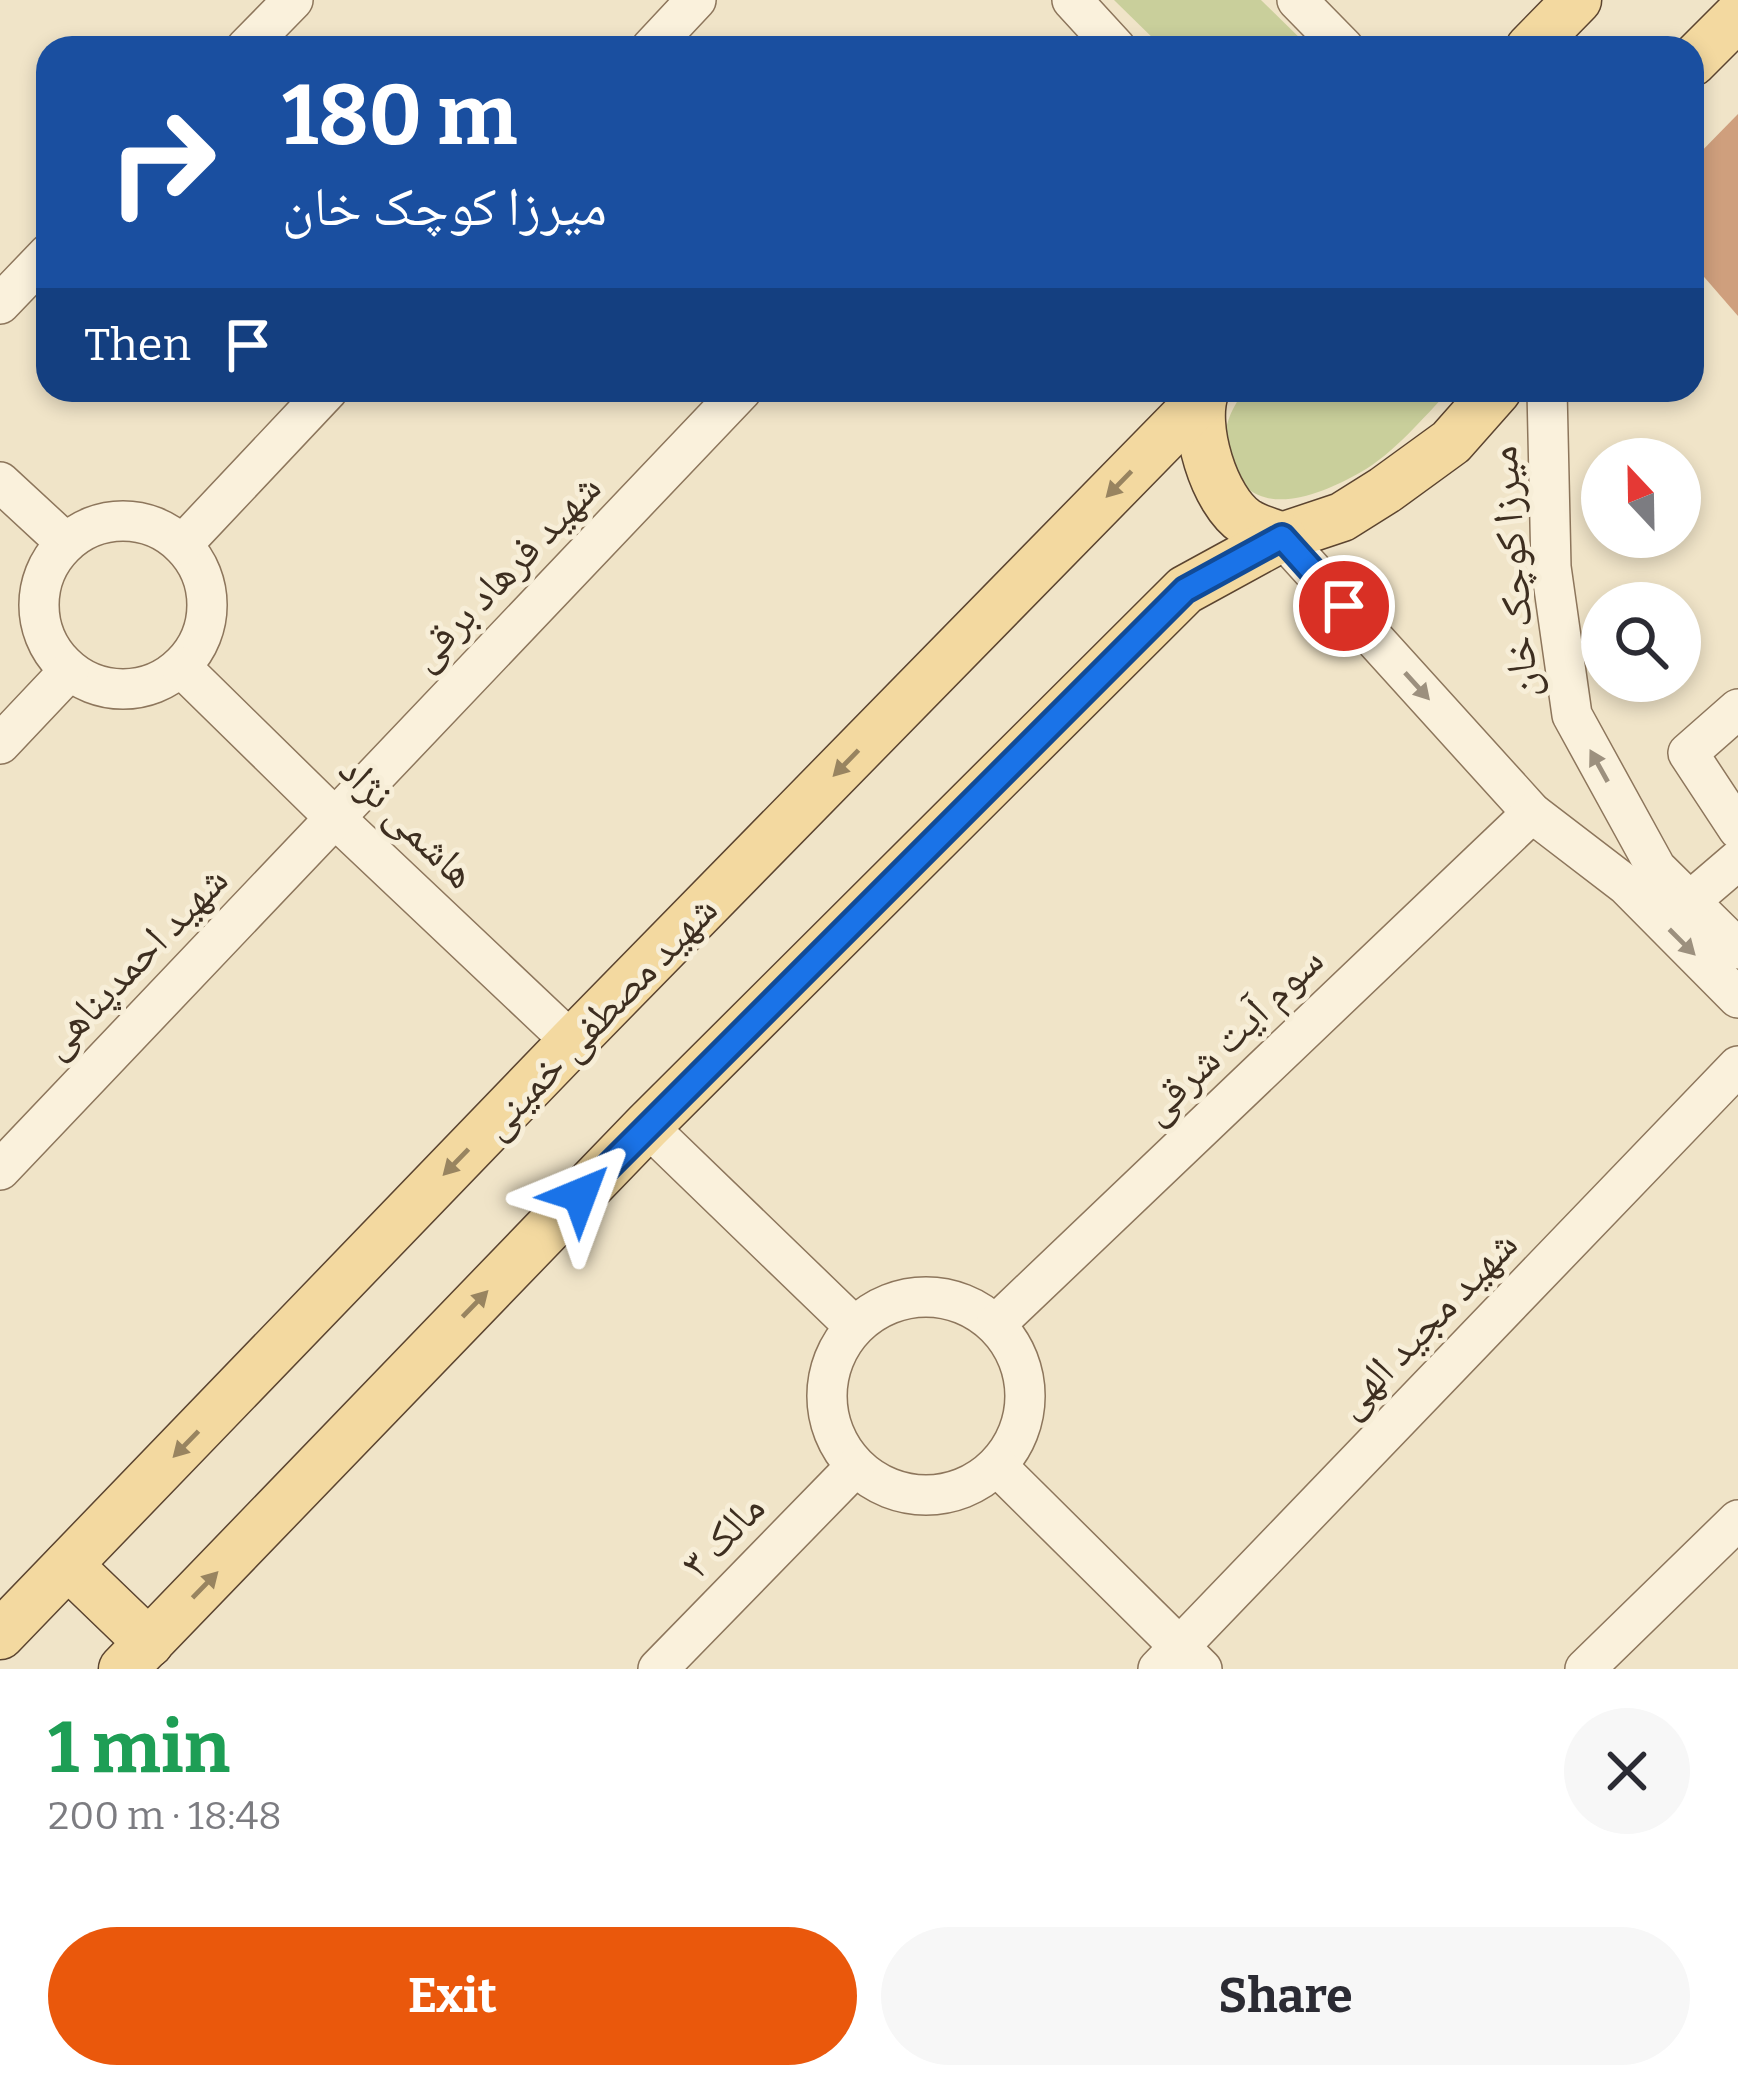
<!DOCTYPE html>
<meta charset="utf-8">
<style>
:root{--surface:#fff;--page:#f7f7f7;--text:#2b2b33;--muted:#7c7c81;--accent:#ea580c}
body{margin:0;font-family:Bitter,"Noto Naskh Arabic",serif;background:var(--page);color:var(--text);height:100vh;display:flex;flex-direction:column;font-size:45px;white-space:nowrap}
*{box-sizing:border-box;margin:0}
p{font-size:39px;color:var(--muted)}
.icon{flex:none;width:66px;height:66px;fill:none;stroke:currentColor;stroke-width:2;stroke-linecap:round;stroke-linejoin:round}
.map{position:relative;height:1669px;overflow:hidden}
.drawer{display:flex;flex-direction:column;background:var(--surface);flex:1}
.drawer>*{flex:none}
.banner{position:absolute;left:36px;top:36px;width:1668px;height:366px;border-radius:36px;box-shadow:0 6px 18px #0003;background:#1a4fa0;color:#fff;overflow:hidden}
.needle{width:78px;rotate:338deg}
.fabs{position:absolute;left:1581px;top:438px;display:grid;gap:24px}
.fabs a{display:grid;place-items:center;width:120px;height:120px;border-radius:50%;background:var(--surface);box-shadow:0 6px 18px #0003;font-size:60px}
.pin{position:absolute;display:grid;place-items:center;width:102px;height:102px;color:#fff;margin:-51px;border:6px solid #fff;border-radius:50%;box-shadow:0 3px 12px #0007}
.me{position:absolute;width:132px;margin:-66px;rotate:44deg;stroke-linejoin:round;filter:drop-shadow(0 0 9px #0008)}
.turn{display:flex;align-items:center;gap:42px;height:252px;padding:0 48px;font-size:54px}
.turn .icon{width:156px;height:156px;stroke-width:2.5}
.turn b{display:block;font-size:84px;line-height:102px}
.then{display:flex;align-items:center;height:114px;padding:0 48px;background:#0003;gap:24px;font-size:45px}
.round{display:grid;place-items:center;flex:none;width:126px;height:126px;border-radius:63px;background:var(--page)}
.headline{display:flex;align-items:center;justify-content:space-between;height:204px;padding:0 48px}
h1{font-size:72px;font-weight:700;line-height:90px;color:#1e9e55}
.primary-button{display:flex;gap:24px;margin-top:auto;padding:24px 48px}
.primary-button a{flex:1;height:138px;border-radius:72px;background:var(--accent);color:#fff;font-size:48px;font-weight:700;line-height:138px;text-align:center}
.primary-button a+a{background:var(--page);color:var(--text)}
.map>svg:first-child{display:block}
.green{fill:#c9cf9b}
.building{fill:#cf9f7d}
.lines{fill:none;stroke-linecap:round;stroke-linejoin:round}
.minor-casing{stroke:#8d765c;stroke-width:42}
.major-casing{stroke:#5b4430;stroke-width:51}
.minor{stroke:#faf1dc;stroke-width:39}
.major{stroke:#f3d9a0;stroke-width:48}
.oneway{fill:#988460}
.oneway2{fill:#9c907e}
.route-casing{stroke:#114b97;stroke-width:30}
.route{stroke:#1a73e8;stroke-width:21}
.labels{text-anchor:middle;stroke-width:10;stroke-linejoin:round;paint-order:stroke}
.street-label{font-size:42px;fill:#3d2e20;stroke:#f7eed8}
</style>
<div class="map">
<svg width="1738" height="1669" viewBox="0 0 1738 1669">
<rect width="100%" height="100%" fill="#f0e4c8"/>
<g class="green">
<polygon points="1114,0 1261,0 1310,48 1163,48"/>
<path d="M1245,390H1450C1424,417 1393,454 1361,472C1317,497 1249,524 1229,458C1220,432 1229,412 1245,390Z"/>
</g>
<polygon class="building" points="1738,114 1738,316 1692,263 1692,161"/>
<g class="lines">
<g class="minor-casing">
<g id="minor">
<polyline points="1072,0 1116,48"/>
<polyline points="1297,0 1344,48"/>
<polyline points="246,48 293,0"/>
<polyline points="651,48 696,0"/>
<polyline points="0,304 48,254"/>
<polyline points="1547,390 1551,567 1572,715 1656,868 1738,949"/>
<polyline points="0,482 66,543"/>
<circle cx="123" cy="605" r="84"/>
<polyline points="1282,537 1532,813 1626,885 1738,998"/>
<polyline points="182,545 328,390"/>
<polyline points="181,667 335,818 572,1042"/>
<polyline points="1738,709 1688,753 1738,829"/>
<polyline points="0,744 69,671"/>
<polyline points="1689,902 1738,860"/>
<polyline points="647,1126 854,1326"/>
<polyline points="0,1170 742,390"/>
<circle cx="926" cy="1396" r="99"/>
<polyline points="996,1324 1532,813"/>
<polyline points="997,1466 1202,1669"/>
<polyline points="658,1669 855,1467"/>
<polyline points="1158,1669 1738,1066"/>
<polyline points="1585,1669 1738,1520"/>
</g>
</g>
<g class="major-casing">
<g id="major">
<polyline points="1530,48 1577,0"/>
<polyline points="1692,62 1738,16"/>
<path d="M1205,390C1191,425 1214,501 1246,522C1256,529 1270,532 1282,537L1342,517L1385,490L1451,442L1497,390"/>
<polyline points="68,1565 149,1643"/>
<polyline points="0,1635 572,1042 1200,401"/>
<polyline points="123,1669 647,1126 1185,590 1282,537"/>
</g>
</g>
<use href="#minor" class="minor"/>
<use href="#major" class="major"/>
</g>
<defs><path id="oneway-solid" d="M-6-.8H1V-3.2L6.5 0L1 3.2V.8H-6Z" transform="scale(3)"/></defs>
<g class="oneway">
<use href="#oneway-solid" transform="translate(1119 484) rotate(134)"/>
<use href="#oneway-solid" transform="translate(846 763) rotate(134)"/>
<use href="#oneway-solid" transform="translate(456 1162) rotate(134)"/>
<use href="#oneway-solid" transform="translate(475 1304) rotate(-46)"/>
<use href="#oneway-solid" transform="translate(186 1444) rotate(134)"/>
<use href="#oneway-solid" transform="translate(205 1585) rotate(-46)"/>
</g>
<g class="oneway2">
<use href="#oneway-solid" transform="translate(1417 686) rotate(48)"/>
<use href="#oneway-solid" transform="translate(1599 766) rotate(-119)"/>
<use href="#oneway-solid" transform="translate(1682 942) rotate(45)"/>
</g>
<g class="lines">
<g class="route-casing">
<polyline id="route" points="580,1195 1185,590 1282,537 1344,606"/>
</g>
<use href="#route" class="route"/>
</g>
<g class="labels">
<g class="street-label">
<text transform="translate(504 571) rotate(-46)" y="15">شهید فرهاد برقی</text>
<text transform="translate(1512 572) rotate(-95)" y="15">میرزا کوچک خان</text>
<text transform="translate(408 821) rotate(44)" y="15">هاشمی نژاد</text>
<text transform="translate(133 961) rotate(-46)" y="15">شهید احمدپناهی</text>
<text transform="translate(598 1016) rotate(-46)" y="15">شهید مصطفی خمینی</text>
<text transform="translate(1231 1034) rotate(-44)" y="15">سوم آیت شرقی</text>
<text transform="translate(1425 1323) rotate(-46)" y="15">شهید مجید الهی</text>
<text transform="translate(722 1535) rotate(-46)" y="15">مالک ۳</text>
</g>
</g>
</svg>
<div class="fabs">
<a><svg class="needle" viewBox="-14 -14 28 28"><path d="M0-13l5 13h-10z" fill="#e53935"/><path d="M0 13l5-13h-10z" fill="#7c7c81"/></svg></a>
<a><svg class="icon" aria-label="search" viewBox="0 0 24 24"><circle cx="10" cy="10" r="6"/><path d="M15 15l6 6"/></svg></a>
</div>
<div class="pin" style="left:1344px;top:606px;background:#d93025"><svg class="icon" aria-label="arrive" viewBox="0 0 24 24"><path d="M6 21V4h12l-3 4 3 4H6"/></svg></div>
<svg class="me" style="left:580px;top:1195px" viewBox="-20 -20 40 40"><path d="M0-17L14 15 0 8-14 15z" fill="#1a73e8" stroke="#fff" stroke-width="4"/></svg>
<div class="banner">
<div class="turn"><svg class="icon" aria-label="right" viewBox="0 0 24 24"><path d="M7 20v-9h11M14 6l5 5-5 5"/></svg><div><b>180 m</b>میرزا کوچک خان</div></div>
<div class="then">Then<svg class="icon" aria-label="arrive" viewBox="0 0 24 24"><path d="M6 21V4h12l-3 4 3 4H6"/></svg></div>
</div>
</div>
<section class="drawer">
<div class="headline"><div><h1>1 min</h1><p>200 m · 18:48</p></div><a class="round"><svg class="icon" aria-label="close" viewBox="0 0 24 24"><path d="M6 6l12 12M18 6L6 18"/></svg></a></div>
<div class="primary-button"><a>Exit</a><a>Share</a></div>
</section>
